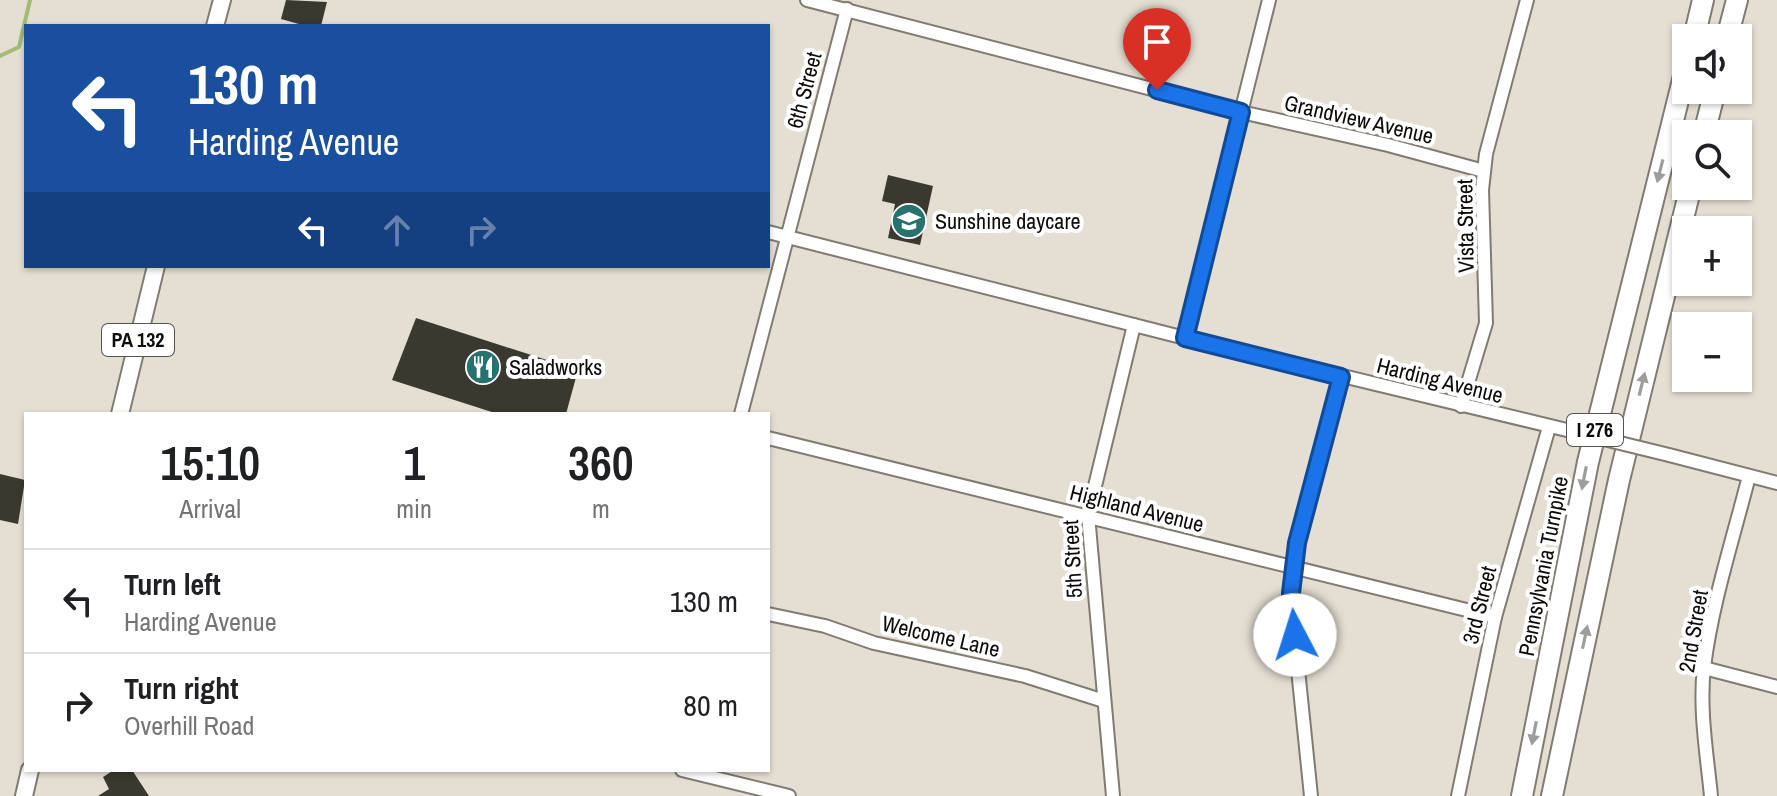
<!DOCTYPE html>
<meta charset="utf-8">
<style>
:root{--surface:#fff;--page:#f6f6f6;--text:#202124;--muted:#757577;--line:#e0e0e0}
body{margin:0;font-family:"Archivo Narrow",sans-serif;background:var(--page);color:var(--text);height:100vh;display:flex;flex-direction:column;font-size:30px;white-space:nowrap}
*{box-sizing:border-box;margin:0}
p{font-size:26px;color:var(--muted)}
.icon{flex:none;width:44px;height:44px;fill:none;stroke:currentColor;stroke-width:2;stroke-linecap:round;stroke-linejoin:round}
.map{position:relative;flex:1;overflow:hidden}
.sheet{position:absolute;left:24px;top:412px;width:746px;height:360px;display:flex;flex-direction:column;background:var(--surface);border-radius:0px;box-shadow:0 2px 6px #0004}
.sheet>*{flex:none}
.top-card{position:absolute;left:24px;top:24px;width:746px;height:244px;border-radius:0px;box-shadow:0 2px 6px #0004;background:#1a4fa0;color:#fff;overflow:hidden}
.fabs{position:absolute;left:1672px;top:24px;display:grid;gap:16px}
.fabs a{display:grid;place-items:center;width:80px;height:80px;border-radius:0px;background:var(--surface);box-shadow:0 2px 6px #0004;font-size:40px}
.pin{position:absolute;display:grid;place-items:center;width:68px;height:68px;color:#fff;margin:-82px -34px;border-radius:50% 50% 50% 0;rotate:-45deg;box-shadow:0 0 8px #0007}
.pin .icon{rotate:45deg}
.me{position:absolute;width:88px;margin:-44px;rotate:355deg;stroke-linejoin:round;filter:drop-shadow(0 0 6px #0008)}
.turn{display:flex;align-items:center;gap:28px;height:168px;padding:0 32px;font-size:36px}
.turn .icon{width:104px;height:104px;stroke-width:2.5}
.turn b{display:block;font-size:56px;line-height:68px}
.lanes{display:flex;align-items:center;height:76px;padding:0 32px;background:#0003;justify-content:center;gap:40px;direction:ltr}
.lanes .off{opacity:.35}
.eta{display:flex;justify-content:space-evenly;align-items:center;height:136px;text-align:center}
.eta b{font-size:48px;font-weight:600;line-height:56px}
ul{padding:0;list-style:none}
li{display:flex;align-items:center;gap:24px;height:104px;padding:0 32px;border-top:2px solid var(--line)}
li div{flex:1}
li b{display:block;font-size:30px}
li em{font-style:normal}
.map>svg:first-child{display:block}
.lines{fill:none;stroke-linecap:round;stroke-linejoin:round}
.stream{stroke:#a2bc73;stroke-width:4}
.building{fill:#3a392f}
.minor-casing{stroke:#817b71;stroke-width:16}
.major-casing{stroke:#817b71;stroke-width:20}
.highway-casing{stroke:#817b71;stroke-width:24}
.minor{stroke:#fff;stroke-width:12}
.major{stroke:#fff;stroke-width:16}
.highway{stroke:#fff;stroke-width:20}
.minor-bridge-casing{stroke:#817b71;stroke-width:16;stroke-linecap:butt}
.minor-bridge{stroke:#fff;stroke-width:12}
.oneway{fill:#9f9d9c}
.route-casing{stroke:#114b97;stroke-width:20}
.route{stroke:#1a73e8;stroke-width:14}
.labels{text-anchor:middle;stroke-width:8;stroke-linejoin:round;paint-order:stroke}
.shield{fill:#fff;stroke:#565452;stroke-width:2}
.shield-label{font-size:20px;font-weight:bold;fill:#0e0b08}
.street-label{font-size:22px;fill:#0e0b08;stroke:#fff}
.poi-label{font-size:22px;fill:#0e0b08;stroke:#fff;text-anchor:start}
</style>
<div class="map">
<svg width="1777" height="796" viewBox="0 0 1777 796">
<rect width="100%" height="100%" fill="#e5dfd3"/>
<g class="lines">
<polyline class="stream" points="0,56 19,47 30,0"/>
</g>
<g class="building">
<polygon points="286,0 327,2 321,26 306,26 281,19"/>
<polygon points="888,175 933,186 920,245 888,238 895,204 882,201"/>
<polygon points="416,318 578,370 566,414 498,414 392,380"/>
<polygon points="0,474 25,480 18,524 0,520"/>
<polygon points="114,770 132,770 149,796 98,796 109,789 103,777"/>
</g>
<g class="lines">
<g class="minor-casing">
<g id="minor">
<polyline points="807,0 1241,112 1388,145 1484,171"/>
<polyline points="768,232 1185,338 1571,431"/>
<polyline points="1185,338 1269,0"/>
<polyline points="1461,406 1486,323 1482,190 1486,154 1527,0"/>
<polyline points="741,414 847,9"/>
<polyline points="768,438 1495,617"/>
<polyline points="1669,455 1777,483"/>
<polyline points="768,614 825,626 874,643 1025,676 1104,701"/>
<polyline points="1704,668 1777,687"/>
<polyline points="682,770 789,796"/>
<polyline points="1113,796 1088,515 1134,325"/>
<polyline points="1311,796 1292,611 1292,575 1297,543 1341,377"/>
<polyline points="1458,796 1495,617 1549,427"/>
<path d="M1711,796C1707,755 1699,709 1704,667C1712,603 1733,539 1749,476"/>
</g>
</g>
<g class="major-casing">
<g id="major">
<polyline points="215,26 222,0"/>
<polyline points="120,414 156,266"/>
<polyline points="24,796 30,770"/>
</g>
</g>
<g class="highway-casing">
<g id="highway">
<polyline points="1694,38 1703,0"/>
<polyline points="1727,38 1737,0"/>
<polyline points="1704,134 1715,90"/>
<polyline points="1522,796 1588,462 1686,68"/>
<polyline points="1552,796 1619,480 1691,186"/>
</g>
</g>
<use href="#minor" class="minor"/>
<use href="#major" class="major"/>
<use href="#highway" class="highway"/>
<g class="minor-bridge-casing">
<polyline id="minor-bridge" points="1571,431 1669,455"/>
</g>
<use href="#minor-bridge" class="minor-bridge"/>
</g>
<defs><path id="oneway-solid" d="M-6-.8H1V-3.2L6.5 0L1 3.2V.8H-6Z" transform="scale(2)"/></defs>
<g class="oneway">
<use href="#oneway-solid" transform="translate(1660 171) rotate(104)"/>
<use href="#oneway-solid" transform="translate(1642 384) rotate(-76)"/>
<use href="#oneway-solid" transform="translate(1584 478) rotate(101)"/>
<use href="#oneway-solid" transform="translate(1585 637) rotate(-78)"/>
<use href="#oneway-solid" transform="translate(1534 733) rotate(101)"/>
</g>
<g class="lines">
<g class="route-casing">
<polyline id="route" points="1157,90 1241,112 1185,338 1341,377 1297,543 1291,593 1295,635"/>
</g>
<use href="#route" class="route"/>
</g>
<defs>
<g id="school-disc" transform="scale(1.8)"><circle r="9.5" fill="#27726f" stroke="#fff"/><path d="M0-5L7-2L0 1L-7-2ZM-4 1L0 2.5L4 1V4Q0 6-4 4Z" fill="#fff"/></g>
<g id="restaurant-disc" transform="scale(1.8)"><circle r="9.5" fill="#27726f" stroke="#fff"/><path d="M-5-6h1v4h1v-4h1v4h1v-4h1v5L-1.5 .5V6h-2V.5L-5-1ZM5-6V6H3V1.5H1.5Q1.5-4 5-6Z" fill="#fff"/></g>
</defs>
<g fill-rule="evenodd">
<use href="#school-disc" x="909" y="221"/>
<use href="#restaurant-disc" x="483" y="367"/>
</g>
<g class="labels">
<g class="shield">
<rect x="102" y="324" width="72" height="32" rx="6"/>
<rect x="1567" y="414" width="56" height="32" rx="6"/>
</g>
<g class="shield-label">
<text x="138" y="347">PA 132</text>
<text x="1595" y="437">I 276</text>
</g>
<g class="street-label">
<text transform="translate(804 90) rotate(-75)" y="8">6th Street</text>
<text transform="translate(1359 119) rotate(13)" y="8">Grandview Avenue</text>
<text transform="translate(1465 226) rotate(-91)" y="8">Vista Street</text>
<text transform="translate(1440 380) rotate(14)" y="8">Harding Avenue</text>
<text transform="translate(1137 508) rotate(14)" y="8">Highland Avenue</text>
<text transform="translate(1072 559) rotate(-93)" y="8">5th Street</text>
<text transform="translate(1543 566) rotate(-79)" y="8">Pennsylvania Turnpike</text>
<text transform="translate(1479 605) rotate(-76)" y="8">3rd Street</text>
<text transform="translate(1693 631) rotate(-80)" y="8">2nd Street</text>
<text transform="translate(941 636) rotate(13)" y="8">Welcome Lane</text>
</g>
<g class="poi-label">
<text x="935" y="229">Sunshine daycare</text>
<text x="509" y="375">Saladworks</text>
</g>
</g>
</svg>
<div class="fabs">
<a><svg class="icon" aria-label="sound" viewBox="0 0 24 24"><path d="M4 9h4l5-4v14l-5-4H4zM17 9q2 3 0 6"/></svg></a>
<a><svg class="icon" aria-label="search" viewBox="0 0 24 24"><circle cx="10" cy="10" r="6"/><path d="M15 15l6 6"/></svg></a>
<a>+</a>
<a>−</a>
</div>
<div class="pin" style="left:1157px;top:90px;background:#d93025"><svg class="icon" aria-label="arrive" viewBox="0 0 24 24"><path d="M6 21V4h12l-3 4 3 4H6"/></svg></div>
<svg class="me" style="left:1295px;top:635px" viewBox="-20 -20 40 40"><circle r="19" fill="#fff"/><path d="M0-13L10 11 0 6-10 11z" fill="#1a73e8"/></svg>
<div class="top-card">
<div class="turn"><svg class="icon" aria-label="left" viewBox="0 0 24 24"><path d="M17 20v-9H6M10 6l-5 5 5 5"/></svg><div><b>130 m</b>Harding Avenue</div></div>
<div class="lanes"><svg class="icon" aria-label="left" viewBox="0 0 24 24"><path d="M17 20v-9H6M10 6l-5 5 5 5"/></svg><svg class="icon off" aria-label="ahead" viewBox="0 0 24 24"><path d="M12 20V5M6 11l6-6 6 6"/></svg><svg class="icon off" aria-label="right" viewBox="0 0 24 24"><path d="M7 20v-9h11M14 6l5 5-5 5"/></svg></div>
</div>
<section class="sheet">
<div class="eta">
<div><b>15:10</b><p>Arrival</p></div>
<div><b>1</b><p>min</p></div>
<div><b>360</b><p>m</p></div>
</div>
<ul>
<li><svg class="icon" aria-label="left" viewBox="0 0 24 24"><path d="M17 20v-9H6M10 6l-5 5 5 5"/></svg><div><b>Turn left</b><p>Harding Avenue</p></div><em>130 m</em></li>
<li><svg class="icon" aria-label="right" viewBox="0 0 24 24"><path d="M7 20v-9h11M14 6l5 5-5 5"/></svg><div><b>Turn right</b><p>Overhill Road</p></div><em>80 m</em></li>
</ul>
</section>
</div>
